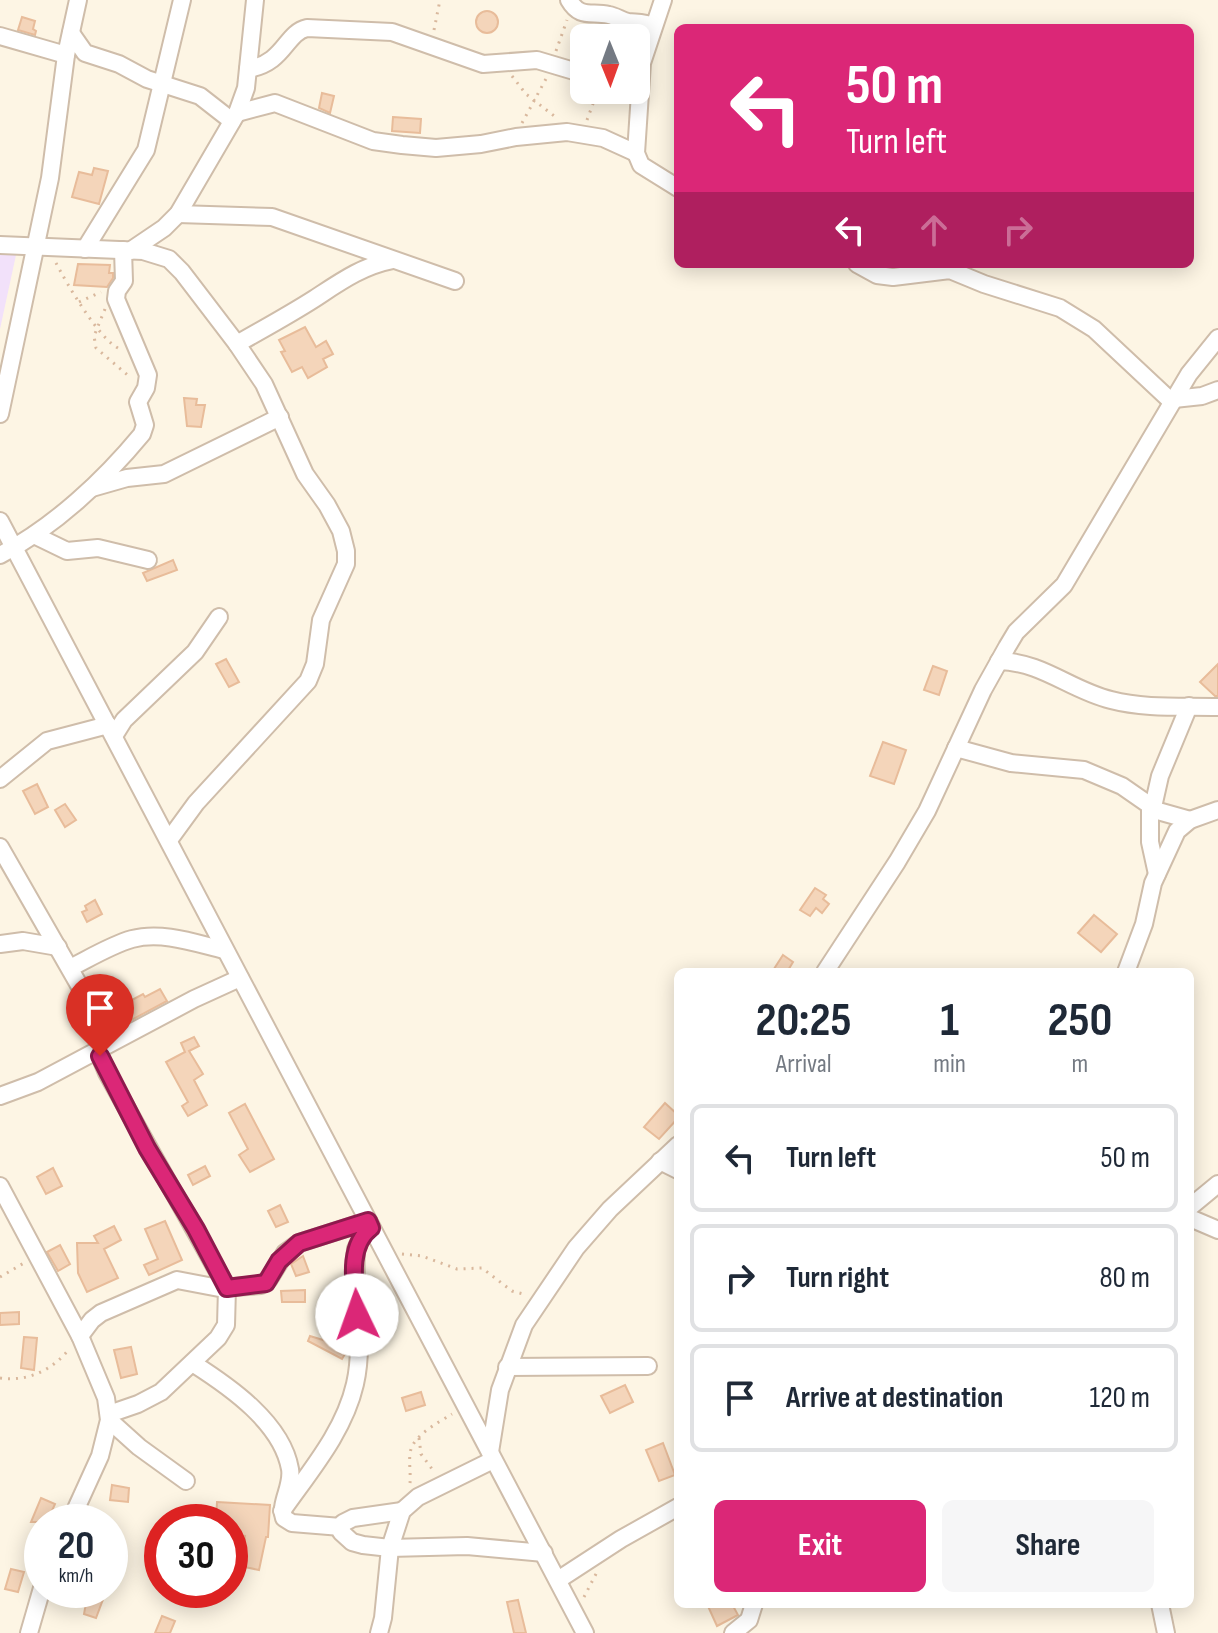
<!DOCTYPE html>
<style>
:root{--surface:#fff;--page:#f6f6f7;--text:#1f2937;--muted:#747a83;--line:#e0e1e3;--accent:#db2777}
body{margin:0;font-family:"Sofia Sans Condensed",sans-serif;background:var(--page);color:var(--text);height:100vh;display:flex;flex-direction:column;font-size:30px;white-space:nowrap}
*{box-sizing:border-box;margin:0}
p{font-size:26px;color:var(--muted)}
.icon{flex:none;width:44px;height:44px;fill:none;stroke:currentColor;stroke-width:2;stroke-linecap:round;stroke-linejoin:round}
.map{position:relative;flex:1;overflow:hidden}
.sheet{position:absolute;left:674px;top:968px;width:520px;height:640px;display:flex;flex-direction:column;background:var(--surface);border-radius:12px;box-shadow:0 4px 20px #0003}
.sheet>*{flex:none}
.top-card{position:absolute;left:674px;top:24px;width:520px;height:244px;border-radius:12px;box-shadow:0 4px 20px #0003;background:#db2777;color:#fff;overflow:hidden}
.needle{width:52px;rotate:179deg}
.fabs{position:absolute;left:570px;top:24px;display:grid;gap:16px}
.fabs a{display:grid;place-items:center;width:80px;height:80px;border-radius:12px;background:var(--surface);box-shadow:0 4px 20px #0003;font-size:40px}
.speed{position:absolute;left:24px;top:1504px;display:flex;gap:16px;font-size:40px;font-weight:700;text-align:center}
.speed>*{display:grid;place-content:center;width:104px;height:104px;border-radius:50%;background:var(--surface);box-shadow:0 4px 20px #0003;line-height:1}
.speed small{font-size:20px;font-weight:400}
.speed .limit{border:12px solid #d22;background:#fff;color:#111}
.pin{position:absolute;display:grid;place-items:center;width:68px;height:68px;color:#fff;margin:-82px -34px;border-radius:50% 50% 50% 0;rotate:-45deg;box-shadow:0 0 8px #0007}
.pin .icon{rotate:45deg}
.me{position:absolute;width:88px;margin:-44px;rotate:357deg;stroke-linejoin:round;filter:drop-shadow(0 0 6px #0008)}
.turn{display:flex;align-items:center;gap:28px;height:168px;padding:0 40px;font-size:36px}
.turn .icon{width:104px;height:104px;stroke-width:2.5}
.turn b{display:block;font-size:56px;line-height:68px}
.lanes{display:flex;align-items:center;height:76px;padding:0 40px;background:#0003;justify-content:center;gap:40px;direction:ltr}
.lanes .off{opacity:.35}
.eta{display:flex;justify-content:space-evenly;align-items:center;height:136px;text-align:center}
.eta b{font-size:48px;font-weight:700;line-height:56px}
.cta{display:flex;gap:16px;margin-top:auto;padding:16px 40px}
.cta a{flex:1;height:92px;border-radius:12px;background:var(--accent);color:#fff;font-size:32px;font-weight:700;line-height:92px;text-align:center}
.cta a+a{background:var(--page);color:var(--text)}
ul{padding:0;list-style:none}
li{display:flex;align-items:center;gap:24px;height:108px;margin:0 16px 12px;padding:0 24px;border:4px solid var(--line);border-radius:12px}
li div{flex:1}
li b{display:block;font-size:30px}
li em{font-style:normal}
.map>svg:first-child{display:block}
.education{fill:#f2e1fa}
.building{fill:#f4d5ba;stroke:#e8bc9a;stroke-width:2}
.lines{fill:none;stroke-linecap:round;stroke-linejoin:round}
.minor-casing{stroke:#cfbdaa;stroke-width:20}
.path{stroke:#d9b89d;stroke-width:3;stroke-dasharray:2 6;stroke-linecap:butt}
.minor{stroke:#fff;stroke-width:16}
.route-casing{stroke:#8e194d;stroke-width:20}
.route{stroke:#db2777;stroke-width:14}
</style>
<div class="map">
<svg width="1218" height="1633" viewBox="0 0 1218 1633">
<rect width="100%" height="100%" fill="#fdf5e4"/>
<polygon class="education" points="0,255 16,255 0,329"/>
<g class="building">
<circle cx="487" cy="22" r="11"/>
<polygon points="22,17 35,21 33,29 36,31 35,35 18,30"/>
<polygon points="322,93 334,96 330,113 319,108"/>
<polygon points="393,117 421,119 420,133 392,131"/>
<polygon points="94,168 108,171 99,204 72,197 79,172 92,175"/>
<polygon points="78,264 110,265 109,273 113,273 113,278 107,287 74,285"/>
<polygon points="305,327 316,347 326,341 333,354 323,359 327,367 308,378 302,367 292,372 281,352 285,351 279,340"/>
<polygon points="184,398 197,399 196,405 205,405 201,427 187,426"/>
<polygon points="173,560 177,570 147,581 143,573"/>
<polygon points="226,659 239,682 229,687 216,664"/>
<polygon points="1218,664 1218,696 1215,696 1200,682"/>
<polygon points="933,666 947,671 939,695 924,690"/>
<polygon points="883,742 906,750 894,784 870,776"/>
<polygon points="37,784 48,807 35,814 23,791"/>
<polygon points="65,804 76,820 65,827 55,810"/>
<polygon points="815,888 826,895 823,899 829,904 822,913 816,908 810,916 800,910"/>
<polygon points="95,900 102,914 87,922 82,912 87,910 85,906"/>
<polygon points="1094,915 1117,934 1101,952 1078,933"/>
<polygon points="783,955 793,962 787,972 772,972"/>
<polygon points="160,989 167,1001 124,1024 115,1009 143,994 145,997"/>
<polygon points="194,1037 199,1046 189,1051 203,1074 194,1080 207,1105 188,1116 182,1106 188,1102 166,1062 185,1052 181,1043"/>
<polygon points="665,1103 678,1115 678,1118 659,1139 644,1127"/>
<polygon points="245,1104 274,1159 250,1172 239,1155 248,1149 229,1113"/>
<polygon points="205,1166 210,1176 193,1185 188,1175"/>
<polygon points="53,1168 62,1186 46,1194 37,1177"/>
<polygon points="280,1205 288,1222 276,1227 268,1211"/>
<polygon points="165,1221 182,1260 149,1275 144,1265 158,1259 145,1229"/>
<polygon points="114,1226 121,1240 104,1249 118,1278 87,1292 78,1273 77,1243 98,1243 94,1236"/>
<polygon points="60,1245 70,1264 58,1271 47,1252"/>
<polygon points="303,1256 309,1272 296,1276 291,1264"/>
<polygon points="305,1290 305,1302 282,1302 281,1291"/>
<polygon points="343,1290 337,1318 324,1316 330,1291"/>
<polygon points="19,1312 19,1324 0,1325 0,1313"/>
<polygon points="342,1333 348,1336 348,1349 342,1359 308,1341 310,1336 336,1344"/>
<polygon points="24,1337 37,1338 34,1370 21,1368"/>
<polygon points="131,1347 137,1374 121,1378 114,1350"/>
<polygon points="625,1385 633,1402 610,1413 601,1396"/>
<polygon points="421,1392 425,1405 406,1411 402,1398"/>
<polygon points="663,1443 675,1475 659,1481 646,1450"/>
<polygon points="112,1485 129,1488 128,1502 110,1500"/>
<polygon points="41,1498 55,1504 47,1522 31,1522"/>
<polygon points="217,1502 270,1505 268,1537 266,1537 259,1570 240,1566 245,1536 230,1535 230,1522 216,1522"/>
<polygon points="11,1569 24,1572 18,1592 5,1589"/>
<polygon points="58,1590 93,1590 105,1594 96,1618 84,1614 86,1603"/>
<polygon points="518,1600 526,1633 514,1633 507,1602"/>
<polygon points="707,1604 732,1604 738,1615 717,1626"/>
<polygon points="162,1616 175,1621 170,1633 155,1633"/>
</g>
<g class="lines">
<g class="minor-casing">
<g id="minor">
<path d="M569,0C580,19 591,11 609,15C615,16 621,20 628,22C637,23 644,22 653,26"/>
<polyline points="663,0 642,63 636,153 641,165 678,188"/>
<polyline points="71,33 85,53 119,64 147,79 200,96 232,121"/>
<polyline points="0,36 66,55"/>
<path d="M248,69C285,63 285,33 307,28L392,32L483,64L537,60L584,74"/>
<polyline points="237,113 275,103 373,141 402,145 436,148 481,144 516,137 567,132 603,138 636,153"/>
<polyline points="178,214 272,217 455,281"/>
<polyline points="0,245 143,251 169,259 182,272 237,344 264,384 305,474 327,505 341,531 346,551 346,564 321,620 315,664 308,681 196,803 169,840"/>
<polyline points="85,249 146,150 182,0"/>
<polyline points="130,251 164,228 178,214 237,113 246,88 255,0"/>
<polyline points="857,264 877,275 893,277 950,270 984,284 1060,308 1094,329 1172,402"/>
<path d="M237,344C263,329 289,315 314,299C340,282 362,266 393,260"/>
<polyline points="1174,399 1202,396 1218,390"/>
<polyline points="0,414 50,178 66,55 78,0"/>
<polyline points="92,488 127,478 164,474 280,417"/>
<polyline points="0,521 585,1633"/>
<polyline points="34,535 67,551 98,548 148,560"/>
<path d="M0,555C54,527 104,480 142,434L145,425L138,402L146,388L148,375L116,299L117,291L124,281L123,250"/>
<path d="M999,661C1043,662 1070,690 1111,700C1145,709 1183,706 1218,707"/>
<polyline points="114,736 124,720 195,652 219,617"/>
<polyline points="956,748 1011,763 1084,770 1122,786 1158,811 1190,820"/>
<polyline points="0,779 47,741 108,725"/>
<polyline points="1150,805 1150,842 1157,874"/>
<polyline points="1153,807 1160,776 1189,706"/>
<polyline points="0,847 83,992 96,1026 100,1056 107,1073 227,1288 226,1325 218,1338 161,1392 138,1404 109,1414"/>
<polyline points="0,944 23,941 58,947"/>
<path d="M70,968C90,958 111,945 132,939C162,931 195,943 224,950"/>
<polyline points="825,972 897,862 927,811 983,690 1007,647 1016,632 1064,585 1189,374 1218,338"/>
<polyline points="1126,972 1144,924 1153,883 1177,831 1190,820 1218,810"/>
<polyline points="0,1096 38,1082 194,999 240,978"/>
<polyline points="660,1161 678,1170"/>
<polyline points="0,1186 80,1336 106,1398 109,1420 100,1456 70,1522"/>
<polyline points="1190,1207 1218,1184"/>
<polyline points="1190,1218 1218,1230"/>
<polyline points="80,1336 92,1320 101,1313 177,1280 219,1288 261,1285 269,1279 285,1253 299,1243 368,1221"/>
<path d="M194,1364C230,1387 282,1423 290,1469C293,1486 279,1503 284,1518L292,1523L341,1527"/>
<polyline points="507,1367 648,1366"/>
<polyline points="109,1420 139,1447 186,1481"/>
<polyline points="490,1452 500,1390 524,1325 576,1248 610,1209 678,1145"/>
<path d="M282,1511C310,1471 344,1432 355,1384C365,1341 353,1293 356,1249L362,1237L371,1228"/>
<polyline points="402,1511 353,1518 343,1523 341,1532 352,1542 363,1545 390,1548 467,1546 544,1553"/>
<polyline points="558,1580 621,1539 678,1507"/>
<polyline points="1160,1604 1166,1633"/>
<polyline points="29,1633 42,1588"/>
<polyline points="379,1633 383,1618 390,1548 402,1511 418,1497 493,1460"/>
<polyline points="733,1633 749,1620 754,1604"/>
</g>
</g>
<g class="path">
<polyline points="434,30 440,0"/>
<polyline points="556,51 567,20"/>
<polyline points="512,76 526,94 558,119"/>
<polyline points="587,120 598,90"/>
<polyline points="522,123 547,77"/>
<path d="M56,263C67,284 100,341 120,349"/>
<polyline points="79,302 101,292"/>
<polyline points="105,309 94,336 96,348 131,378"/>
<polyline points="402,1254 422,1256 457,1269 482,1268 512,1291 527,1295"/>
<polyline points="0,1277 24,1263"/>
<path d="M0,1378C28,1382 53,1370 70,1348"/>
<polyline points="419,1438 421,1454 435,1473"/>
<path d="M410,1483C411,1472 408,1459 411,1449C416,1434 439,1422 452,1414"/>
<polyline points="584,1597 597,1572"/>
</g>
<use href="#minor" class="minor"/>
</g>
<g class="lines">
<g class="route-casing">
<path id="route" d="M100,1056L147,1148L196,1229L227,1288L266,1283L279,1261L299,1243L368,1221L371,1228C346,1246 355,1288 357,1315"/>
</g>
<use href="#route" class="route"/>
</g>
</svg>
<div class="fabs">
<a><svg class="needle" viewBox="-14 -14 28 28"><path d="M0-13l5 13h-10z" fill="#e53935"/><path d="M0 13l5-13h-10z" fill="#747a83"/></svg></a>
</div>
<div class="speed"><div>20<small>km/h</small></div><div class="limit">30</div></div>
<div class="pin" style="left:100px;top:1056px;background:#d93025"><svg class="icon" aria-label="arrive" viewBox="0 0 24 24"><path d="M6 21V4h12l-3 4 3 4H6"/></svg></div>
<svg class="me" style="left:357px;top:1315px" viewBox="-20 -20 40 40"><circle r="19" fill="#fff"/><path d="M0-13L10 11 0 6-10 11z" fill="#db2777"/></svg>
<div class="top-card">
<div class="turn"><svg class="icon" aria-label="left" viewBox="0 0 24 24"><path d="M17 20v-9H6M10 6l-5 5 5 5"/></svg><div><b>50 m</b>Turn left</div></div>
<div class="lanes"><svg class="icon" aria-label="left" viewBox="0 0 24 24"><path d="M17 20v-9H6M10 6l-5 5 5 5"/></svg><svg class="icon off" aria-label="ahead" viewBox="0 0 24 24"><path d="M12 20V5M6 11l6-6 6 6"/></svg><svg class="icon off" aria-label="right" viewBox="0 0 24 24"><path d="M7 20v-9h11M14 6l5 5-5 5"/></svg></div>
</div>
<section class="sheet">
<div class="eta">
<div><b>20:25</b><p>Arrival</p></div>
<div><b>1</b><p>min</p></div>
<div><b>250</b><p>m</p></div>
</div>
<ul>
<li><svg class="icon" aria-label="left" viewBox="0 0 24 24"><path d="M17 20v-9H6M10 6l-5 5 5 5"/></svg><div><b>Turn left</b></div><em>50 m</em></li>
<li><svg class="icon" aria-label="right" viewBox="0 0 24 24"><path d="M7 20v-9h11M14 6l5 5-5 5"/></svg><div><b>Turn right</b></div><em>80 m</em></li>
<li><svg class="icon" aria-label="arrive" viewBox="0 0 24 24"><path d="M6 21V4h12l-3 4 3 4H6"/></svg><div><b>Arrive at destination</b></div><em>120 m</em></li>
</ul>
<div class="cta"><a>Exit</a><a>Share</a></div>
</section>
</div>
